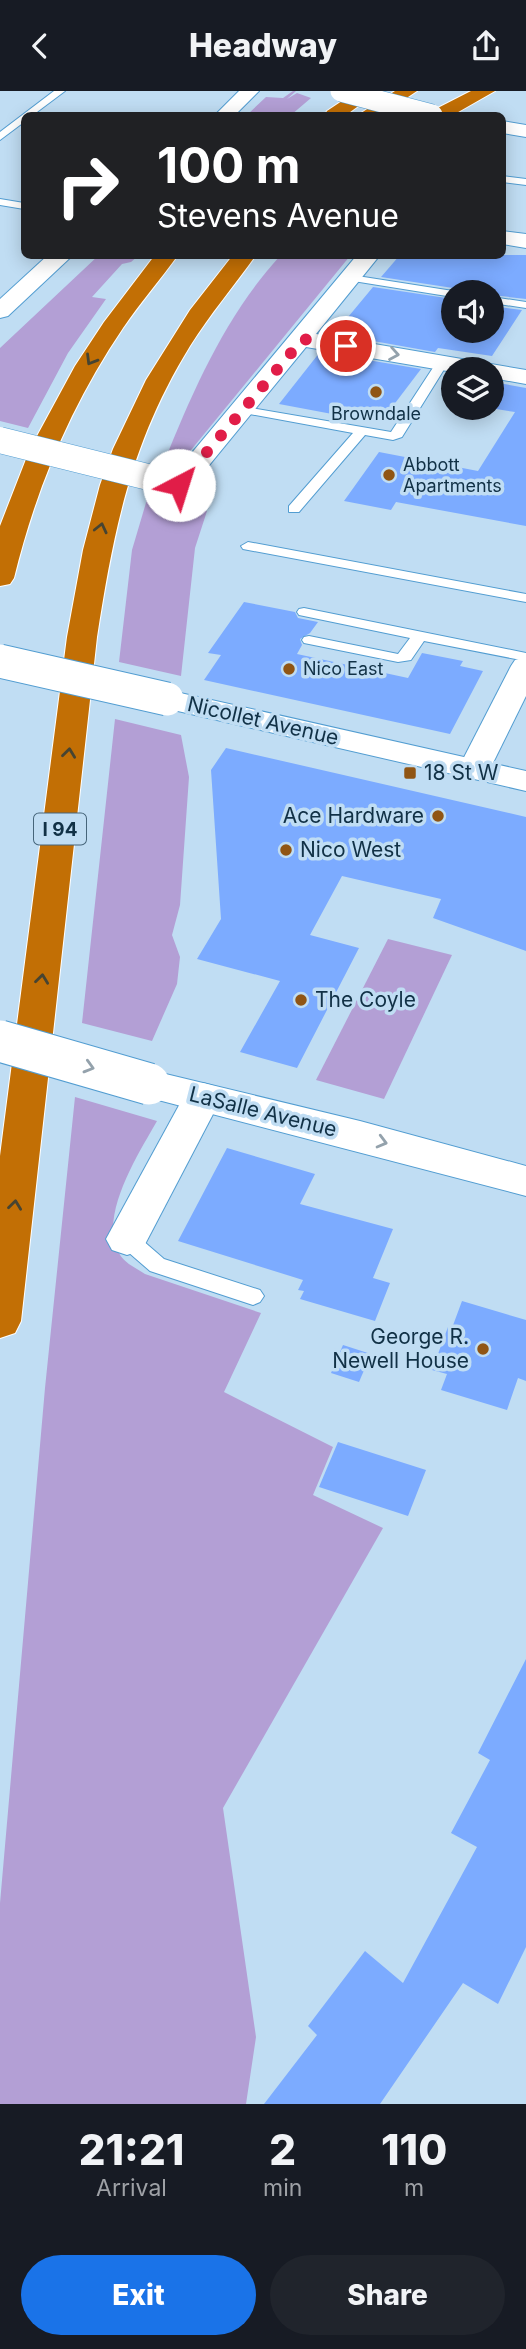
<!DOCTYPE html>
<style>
:root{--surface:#171b24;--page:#20242c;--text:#f1f3f6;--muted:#9ea1a6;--accent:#1a73e8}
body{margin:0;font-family:Inter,sans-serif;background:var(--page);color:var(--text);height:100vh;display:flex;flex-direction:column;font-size:26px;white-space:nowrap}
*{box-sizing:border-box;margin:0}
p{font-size:23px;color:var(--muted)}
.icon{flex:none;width:38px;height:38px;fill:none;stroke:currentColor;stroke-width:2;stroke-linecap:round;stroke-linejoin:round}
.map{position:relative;height:2013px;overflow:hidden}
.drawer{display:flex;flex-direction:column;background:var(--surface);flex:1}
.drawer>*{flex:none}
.banner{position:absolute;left:21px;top:21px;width:485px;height:147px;border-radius:10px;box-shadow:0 4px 18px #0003;background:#202124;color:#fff;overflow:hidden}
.tools{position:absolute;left:441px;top:189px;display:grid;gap:14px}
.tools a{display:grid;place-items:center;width:63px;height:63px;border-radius:50%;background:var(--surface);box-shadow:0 4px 18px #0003;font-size:35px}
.pin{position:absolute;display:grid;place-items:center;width:60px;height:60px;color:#fff;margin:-30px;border:4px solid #fff;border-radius:50%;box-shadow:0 2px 7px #0007}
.me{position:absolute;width:77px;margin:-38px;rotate:40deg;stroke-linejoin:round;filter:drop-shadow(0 0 5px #0008)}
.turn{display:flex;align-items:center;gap:24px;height:147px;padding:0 21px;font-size:32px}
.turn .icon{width:91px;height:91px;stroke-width:2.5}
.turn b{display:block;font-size:49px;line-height:60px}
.eta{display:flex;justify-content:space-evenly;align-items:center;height:119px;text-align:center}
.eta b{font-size:42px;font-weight:800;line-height:49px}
.action{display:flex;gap:14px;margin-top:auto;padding:14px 21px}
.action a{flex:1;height:80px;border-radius:42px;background:var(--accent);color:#fff;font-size:28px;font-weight:800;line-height:80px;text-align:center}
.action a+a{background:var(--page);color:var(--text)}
header{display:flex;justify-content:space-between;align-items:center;height:91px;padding:0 21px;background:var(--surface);font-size:32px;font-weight:800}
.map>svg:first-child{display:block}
.green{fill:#b39fd5}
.building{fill:#7cabff}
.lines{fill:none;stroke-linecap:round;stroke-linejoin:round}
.service-casing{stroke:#529dd1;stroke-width:2}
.minor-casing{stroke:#529dd1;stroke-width:2}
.tertiary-casing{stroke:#529dd1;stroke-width:2}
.motorway-casing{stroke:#fff;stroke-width:2}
.service{fill:#fff;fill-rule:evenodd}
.minor{fill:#fff;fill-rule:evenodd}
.tertiary{fill:#fff;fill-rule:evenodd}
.motorway{fill:#c26f05;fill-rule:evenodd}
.tertiary-bridge-far3-casing{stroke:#529dd1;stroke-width:22;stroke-linecap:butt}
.tertiary-bridge-far2-casing{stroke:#529dd1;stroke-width:27;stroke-linecap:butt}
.tertiary-bridge-far1-casing{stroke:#529dd1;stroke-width:35;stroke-linecap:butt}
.tertiary-bridge-casing{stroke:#529dd1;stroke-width:43;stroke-linecap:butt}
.tertiary-bridge-far3{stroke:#fff;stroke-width:21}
.tertiary-bridge-far2{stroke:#fff;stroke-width:26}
.tertiary-bridge-far1{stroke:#fff;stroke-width:33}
.tertiary-bridge{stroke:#fff;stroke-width:41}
.oneway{stroke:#94a2ac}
.oneway2{stroke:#464432}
.route{stroke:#e11d48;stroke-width:12;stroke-dasharray:0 21.6}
.poi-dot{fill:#905514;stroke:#c0ddf3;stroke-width:2.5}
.labels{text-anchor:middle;stroke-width:7;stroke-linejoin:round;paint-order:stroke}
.far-poi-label{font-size:18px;fill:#113146;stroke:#c0ddf3;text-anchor:start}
.shield{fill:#c0ddf3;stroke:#46657a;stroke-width:2}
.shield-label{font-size:19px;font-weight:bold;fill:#113146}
.street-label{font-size:21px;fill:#113146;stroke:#c0ddf3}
.poi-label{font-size:21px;fill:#113146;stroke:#c0ddf3;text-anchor:start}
</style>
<header><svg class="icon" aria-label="back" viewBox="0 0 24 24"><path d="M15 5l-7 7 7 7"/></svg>Headway<svg class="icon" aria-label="share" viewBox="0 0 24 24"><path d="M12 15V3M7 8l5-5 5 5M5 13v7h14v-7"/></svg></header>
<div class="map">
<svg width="526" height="2013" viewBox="0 0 526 2013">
<rect width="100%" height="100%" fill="#c0ddf3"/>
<g class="green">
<polygon points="293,0 296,0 287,8 297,2 311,7 291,24 247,24 266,6 283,7"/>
<polygon points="99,164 138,165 131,171 122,173 92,206 106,208 68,262 28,337 0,330 0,257"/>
<path d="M280,165H350L182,370L164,371C194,297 226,224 280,165Z"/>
<polygon points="148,405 207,420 195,457 181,585 119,571 132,459"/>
<polygon points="115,628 181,644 189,686 180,814 172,844 180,866 177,893 152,950 82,932"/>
<polygon points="388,848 452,864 384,1008 316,989"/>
<path d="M75,1006L157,1030C139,1062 98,1125 119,1162C124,1172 136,1177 145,1183L261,1222L224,1301L333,1356L313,1404L383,1437L223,1717L256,1946L246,2013H0V1812L45,1297Z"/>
</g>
<g class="building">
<polygon points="400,164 526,164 526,208 492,204 492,201 460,201 453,197 381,186"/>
<polygon points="373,196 453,208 453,240 492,240 492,215 522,219 492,265 438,257 435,261 334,243"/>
<polygon points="320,261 421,278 380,332 279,313"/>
<polygon points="499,292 526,297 526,435 396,411 391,419 344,410 379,361 478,380 515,321 490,317 492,302"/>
<polygon points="244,511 295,521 298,527 318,531 310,542 300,548 302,554 297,563 408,587 422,562 463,570 460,575 483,580 450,643 204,589 221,564 208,562"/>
<polygon points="226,657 526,726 526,860 433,827 441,808 342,785 310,844 359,857 297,977 240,961 280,890 197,868 221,828 211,679"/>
<polygon points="227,1057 315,1083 300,1113 393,1138 373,1187 390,1192 375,1230 300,1208 304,1200 298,1199 303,1189 178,1150"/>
<polygon points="462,1210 526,1229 526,1290 518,1287 507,1319 441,1299 447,1283 432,1279 448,1236 452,1237"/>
<polygon points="343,1254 371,1263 359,1291 331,1282"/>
<polygon points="338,1351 426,1379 408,1425 319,1396"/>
<polygon points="526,1568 526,1856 498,1913 463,1892 380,2013 264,2013 317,1944 308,1935 365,1860 403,1892 477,1756 451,1742 490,1669 478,1662"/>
</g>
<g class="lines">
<g class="service-casing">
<g id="service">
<polygon points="54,0 65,0 33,24 24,24 24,31 0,49 0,41"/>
<polygon points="502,85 526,88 526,94 502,91"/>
<polygon points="0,108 24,112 24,118 0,114"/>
<polygon points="351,184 453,200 457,201 453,201 453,206 347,189 345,187"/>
<polygon points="492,206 526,211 526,217 492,212"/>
<polygon points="442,268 448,272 402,346 393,349 365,344 299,421 289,421 289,415 353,342 244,322 240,321 240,315 391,341 438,269"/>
<polygon points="248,451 526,503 526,511 243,458 241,455"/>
<polygon points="304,517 526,562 526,570 424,550 411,569 398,571 309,553 304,552 302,549 304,546 309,545 398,563 410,547 299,524 297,521 299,518"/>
<polygon points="127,1140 134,1142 164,1168 260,1199 264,1205 260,1211 253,1214 150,1180 120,1154 117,1148 120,1142"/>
</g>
</g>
<g class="minor-casing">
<g id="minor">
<polygon points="502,140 526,143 526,157 502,153"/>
<polygon points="357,164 380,164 316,243 526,279 526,293 492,287 492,278 453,278 453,281 306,256 188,400 179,402 170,400 166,394 170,388"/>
<polygon points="526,566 526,605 490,678 485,685 474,688 463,685 458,678 511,575 515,569"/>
<polygon points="203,992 217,996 222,1006 142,1159 127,1164 112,1159 106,1148 112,1137 189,996"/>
</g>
</g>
<g class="tertiary-casing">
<g id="tertiary">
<polygon points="239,0 259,0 235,24 215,24"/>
<polygon points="502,30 526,34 526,46 502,42"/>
<polygon points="48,164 73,164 8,225 0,227 0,208"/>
<polygon points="167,599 526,680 526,700 156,615 152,608 156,601"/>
<polygon points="149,979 360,1030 526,1075 526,1105 135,1003 130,993 135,983"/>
</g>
</g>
<g class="motorway-casing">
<g id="motorway">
<polygon points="357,0 379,0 346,24 325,24 327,20"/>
<polygon points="395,0 417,0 381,24 358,24"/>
<polygon points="471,0 495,0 453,24 429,24 432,20"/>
<path d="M155,164H178C160,189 140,212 123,237C71,314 36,397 14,487L10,493L0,495V435L30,358L75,275L104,231Z"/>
<path d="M233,164H256C234,195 210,223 190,255C131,351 114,437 97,546L21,1230L15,1242L0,1247V1065L67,546L83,459L100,394L113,358L146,289L190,219Z"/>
</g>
</g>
<use href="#service" class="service"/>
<use href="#minor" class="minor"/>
<use href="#tertiary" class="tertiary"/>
<use href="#motorway" class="motorway"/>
<g class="tertiary-bridge-far3-casing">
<polyline id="tertiary-bridge-far3" points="341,0 432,24"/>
</g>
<g class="tertiary-bridge-far2-casing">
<polyline id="tertiary-bridge-far2" points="0,349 168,391"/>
</g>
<g class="tertiary-bridge-far1-casing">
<polyline id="tertiary-bridge-far1" points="0,570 167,608"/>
</g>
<g class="tertiary-bridge-casing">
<polyline id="tertiary-bridge" points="0,950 149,993"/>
</g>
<use href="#tertiary-bridge-far3" class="tertiary-bridge-far3"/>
<use href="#tertiary-bridge-far2" class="tertiary-bridge-far2"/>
<use href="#tertiary-bridge-far1" class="tertiary-bridge-far1"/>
<use href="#tertiary-bridge" class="tertiary-bridge"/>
</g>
<defs><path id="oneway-chevron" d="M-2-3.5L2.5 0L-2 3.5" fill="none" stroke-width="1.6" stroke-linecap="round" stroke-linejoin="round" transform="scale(1.75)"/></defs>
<g class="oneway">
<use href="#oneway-chevron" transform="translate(394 263) rotate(10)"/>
<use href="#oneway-chevron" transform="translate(89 976) rotate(16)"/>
<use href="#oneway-chevron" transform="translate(382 1051) rotate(15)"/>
</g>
<g class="oneway2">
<use href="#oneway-chevron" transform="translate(91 269) rotate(121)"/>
<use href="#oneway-chevron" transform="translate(101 437) rotate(-77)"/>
<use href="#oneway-chevron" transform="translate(69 662) rotate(-83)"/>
<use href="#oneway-chevron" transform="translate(42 888) rotate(-83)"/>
<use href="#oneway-chevron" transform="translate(15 1114) rotate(-83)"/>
</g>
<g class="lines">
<polyline class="route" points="179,394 303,248 346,255"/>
</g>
<g class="poi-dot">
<circle cx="376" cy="301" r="7"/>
<circle cx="389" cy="384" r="7"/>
<circle cx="289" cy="578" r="7"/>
<rect x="403" y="675" width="14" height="14" rx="3.5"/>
<circle cx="438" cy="725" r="7"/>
<circle cx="286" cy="759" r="7"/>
<circle cx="301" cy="909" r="7"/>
<circle cx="483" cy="1258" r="7"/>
</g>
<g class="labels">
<g class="far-poi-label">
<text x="376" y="329" text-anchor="middle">Browndale</text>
<text x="403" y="380">Abbott<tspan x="403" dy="21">Apartments</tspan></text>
<text x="303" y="584">Nico East</text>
</g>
<rect class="shield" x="34" y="722.5" width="52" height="31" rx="5"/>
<g class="shield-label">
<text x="60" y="745">I 94</text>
</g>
<g class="street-label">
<text transform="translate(263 630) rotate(13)" y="7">Nicollet Avenue</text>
<text transform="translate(263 1021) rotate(14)" y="7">LaSalle Avenue</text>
</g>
<g class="poi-label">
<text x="424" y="689">18 St W</text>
<text x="424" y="732" text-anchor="end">Ace Hardware</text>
<text x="300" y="766">Nico West</text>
<text x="315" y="916">The Coyle</text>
<text x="469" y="1253" text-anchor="end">George R.<tspan x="469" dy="24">Newell House</tspan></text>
</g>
</g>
</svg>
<div class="tools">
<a><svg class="icon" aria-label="sound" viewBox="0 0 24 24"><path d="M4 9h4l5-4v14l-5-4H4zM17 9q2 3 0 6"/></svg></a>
<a><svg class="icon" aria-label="layers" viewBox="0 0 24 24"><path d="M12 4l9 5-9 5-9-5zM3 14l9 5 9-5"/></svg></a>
</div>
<div class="pin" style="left:346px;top:255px;background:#d93025"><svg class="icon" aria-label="arrive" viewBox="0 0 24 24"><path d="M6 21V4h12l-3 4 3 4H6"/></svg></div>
<svg class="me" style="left:179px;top:394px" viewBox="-20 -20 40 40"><circle r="19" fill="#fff"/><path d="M0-13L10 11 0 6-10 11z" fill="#e11d48"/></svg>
<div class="banner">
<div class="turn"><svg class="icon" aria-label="right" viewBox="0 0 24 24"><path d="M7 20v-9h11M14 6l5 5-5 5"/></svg><div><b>100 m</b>Stevens Avenue</div></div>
</div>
</div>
<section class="drawer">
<div class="eta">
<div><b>21:21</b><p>Arrival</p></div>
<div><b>2</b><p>min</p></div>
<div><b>110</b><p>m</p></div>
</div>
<div class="action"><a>Exit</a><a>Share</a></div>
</section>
